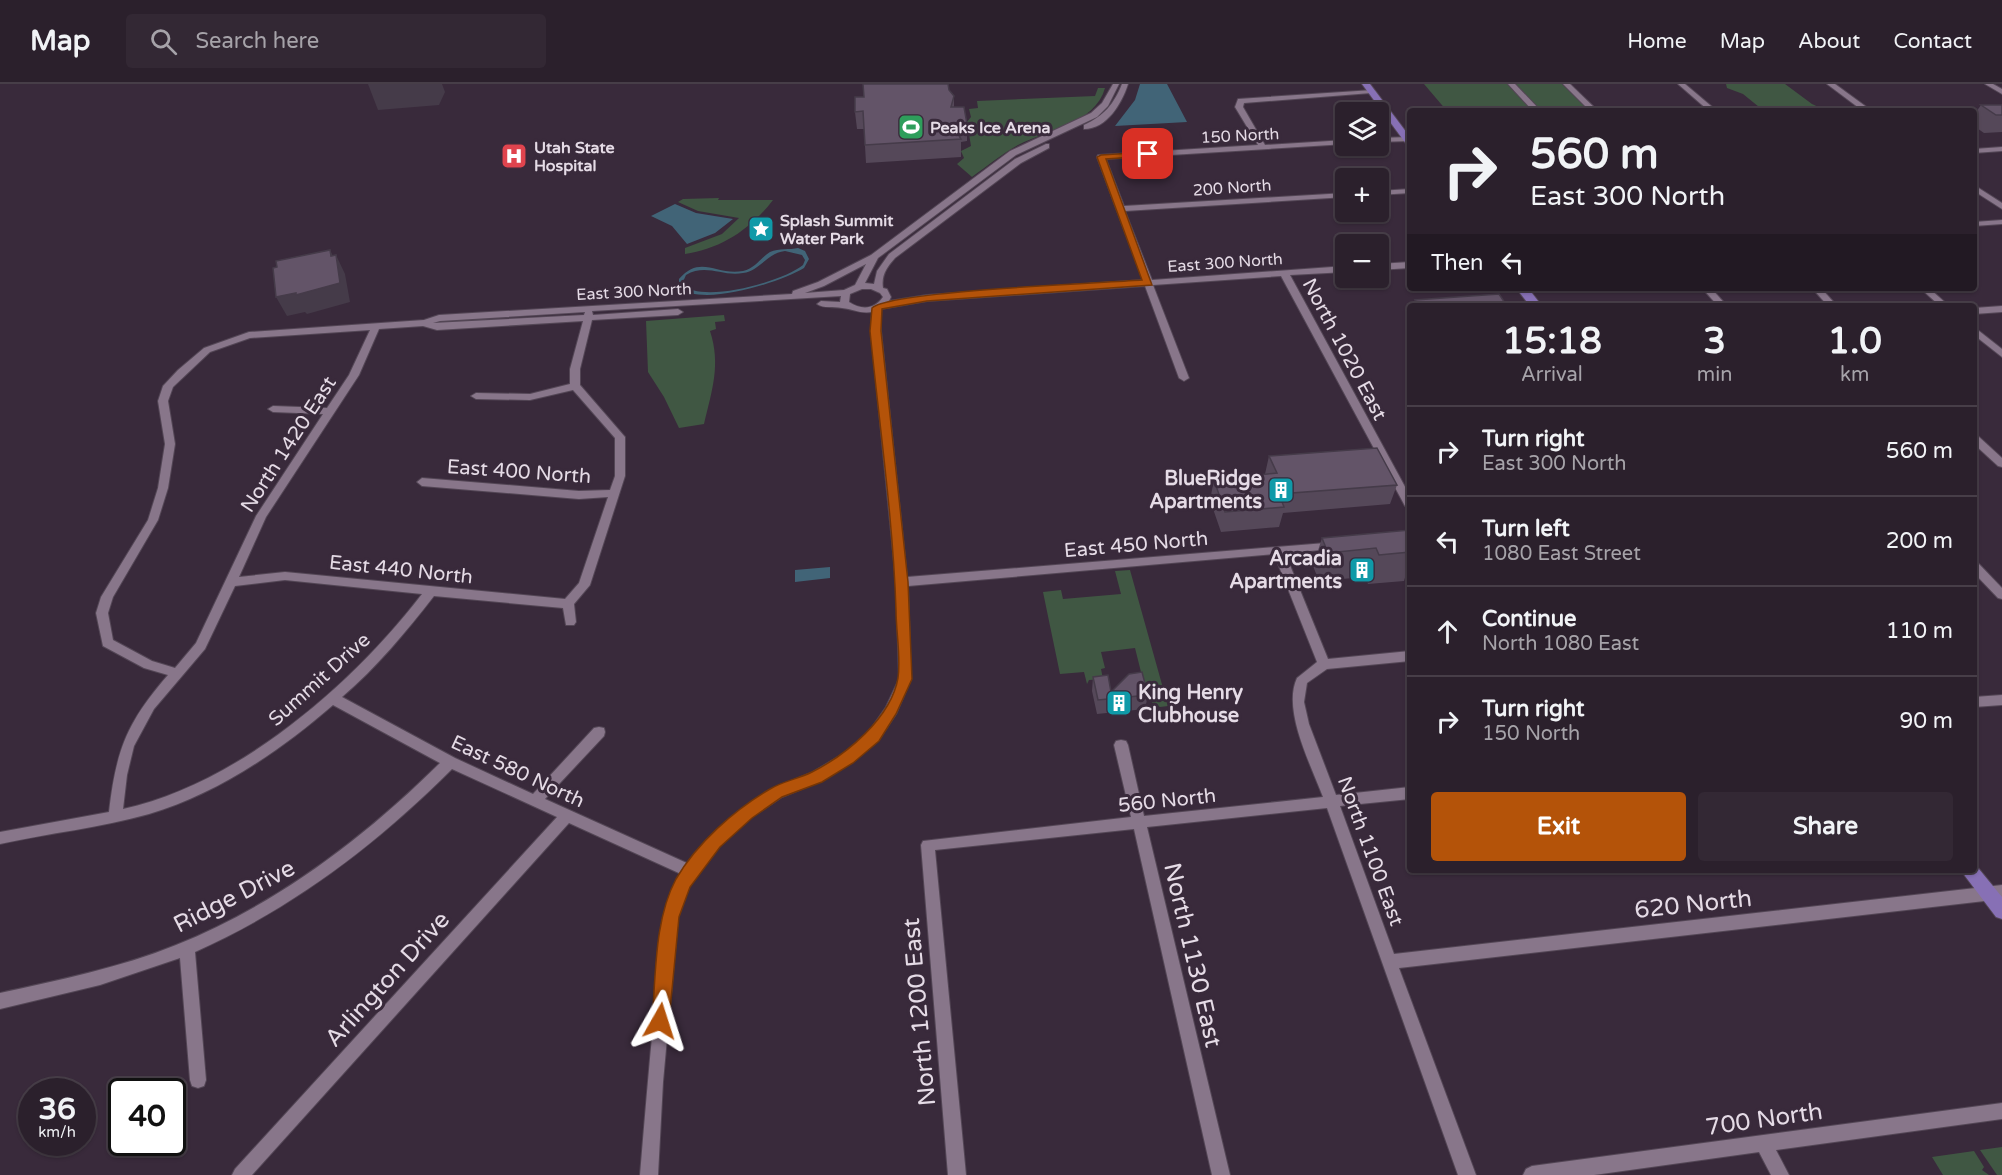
<!DOCTYPE html>
<meta charset="utf-8">
<style>
:root{--surface:#2b202c;--page:#332834;--text:#f1f3f6;--muted:#a6a3a9;--line:#473e48;--accent:#b45309}
body{margin:0;font-family:"Varela Round",sans-serif;background:var(--page);color:var(--text);height:100vh;display:flex;flex-direction:column;font-size:22px;white-space:nowrap}
*{box-sizing:border-box;margin:0}
p{font-size:20px;color:var(--muted)}
.icon{flex:none;width:33px;height:33px;fill:none;stroke:currentColor;stroke-width:2;stroke-linecap:round;stroke-linejoin:round}
.map{position:relative;flex:1;overflow:hidden}
.side{position:absolute;left:1407px;top:219px;width:570px;height:570px;display:flex;flex-direction:column;background:var(--surface);border-radius:6px;box-shadow:0 2px 4px #0004,0 0 0 2px var(--line)}
.side>*{flex:none}
.banner{position:absolute;left:1407px;top:24px;width:570px;height:183px;border-radius:6px;box-shadow:0 2px 4px #0004,0 0 0 2px var(--line);background:#2b202c;color:var(--text);overflow:hidden}
.buttons{position:absolute;left:1335px;top:18px;display:grid;gap:12px}
.buttons a{display:grid;place-items:center;width:54px;height:54px;border-radius:6px;background:var(--surface);box-shadow:0 2px 4px #0004,0 0 0 2px var(--line);font-size:30px}
.speed{position:absolute;left:18px;top:994px;display:flex;gap:12px;font-size:30px;font-weight:700;text-align:center}
.speed>*{display:grid;place-content:center;width:78px;height:78px;border-radius:50%;background:var(--surface);box-shadow:0 2px 4px #0004,0 0 0 2px var(--line);line-height:1}
.speed small{font-size:15px;font-weight:400}
.speed .limit{border:3px solid #111;border-radius:9px;background:#fff;color:#111}
.pin{position:absolute;display:grid;place-items:center;width:51px;height:51px;color:#fff;margin:-26px;border-radius:12px;box-shadow:0 3px 9px #0006}
.me{position:absolute;width:66px;margin:-33px;rotate:6deg;stroke-linejoin:round;filter:drop-shadow(0 0 4px #0008)}
.turn{display:flex;align-items:center;gap:21px;height:126px;padding:0 24px;font-size:27px}
.turn .icon{width:78px;height:78px;stroke-width:2.5}
.turn b{display:block;font-size:42px;line-height:51px}
.then{display:flex;align-items:center;height:57px;padding:0 24px;background:#0003;gap:12px;font-size:22px}
.eta{display:flex;justify-content:space-evenly;align-items:center;height:102px;text-align:center}
.eta b{font-size:36px;font-weight:700;line-height:42px}
.button{display:flex;gap:12px;margin-top:auto;padding:12px 24px}
.button a{flex:1;height:69px;border-radius:6px;background:var(--accent);color:#fff;font-size:24px;font-weight:700;line-height:69px;text-align:center}
.button a+a{background:var(--page);color:var(--text)}
ul{padding:0;list-style:none}
li{display:flex;align-items:center;gap:18px;height:90px;padding:0 24px;border-top:2px solid var(--line)}
li div{flex:1}
li b{display:block;font-size:22px}
li em{font-style:normal}
header{display:flex;align-items:center;gap:36px;box-sizing:border-box;height:84px;padding:0 30px;background:var(--surface);border-bottom:2px solid var(--line)}
header strong{font-size:28px}
nav{display:flex;gap:33px;margin-inline-start:auto;font-size:21px}
.search{width:420px;height:54px;background:var(--page);display:flex;align-items:center;gap:15px;box-sizing:border-box;padding:0 21px;border-radius:6px;color:var(--muted);font-size:22px}
.map>svg:first-child{display:block}
.green{fill:#405743}
.water{fill:#416477;fill-rule:evenodd}
.lines{fill:none;stroke-linecap:round;stroke-linejoin:round}
.minor-casing{stroke:#534655;stroke-width:2}
.major-casing{stroke:#534655;stroke-width:2}
.minor{fill:#88768a;fill-rule:evenodd}
.major{fill:#8770b5;fill-rule:evenodd}
.wall{fill:#554859}
.shaded-wall{fill:#453b49}
.building{fill:#635468;stroke:#453b49;stroke-width:1.5}
.route{fill:#b45309;stroke:#753606;stroke-width:1.5}
.labels{text-anchor:middle;stroke-width:6;stroke-linejoin:round;paint-order:stroke}
.far-poi-label{font-size:16px;font-weight:bold;fill:#e5dbe6;stroke:#392a3b;text-anchor:start}
.far-street-label{font-size:16px;fill:#e5dbe6;stroke:#392a3b}
.street-label{font-size:20px;fill:#e5dbe6;stroke:#392a3b}
.poi-label{font-size:20px;font-weight:bold;fill:#e5dbe6;stroke:#392a3b;text-anchor:end}
.near-street-label{font-size:24px;fill:#e5dbe6;stroke:#392a3b}
</style>
<header>
<strong>Map</strong>
<div class="search"><svg class="icon" aria-label="search" viewBox="0 0 24 24"><circle cx="10" cy="10" r="6"/><path d="M15 15l6 6"/></svg>Search here</div>
<nav><a>Home</a><a>Map</a><a>About</a><a>Contact</a></nav>
</header>
<div class="map">
<svg width="2002" height="1091" viewBox="0 0 2002 1091">
<rect width="100%" height="100%" fill="#392a3b"/>
<g class="green">
<polygon points="1424,0 1562,0 1590,27 1447,27"/>
<polygon points="1726,0 1785,0 1812,20 1827,27 1764,27 1743,10 1727,4"/>
<path d="M1098,4H1105C1095,40 1047,46 1018,61C1002,70 987,82 972,93L957,80L964,74L961,67L971,62L967,38L971,33L969,25L978,24L977,17L1095,12Z"/>
<path d="M719,114L718,116H773C751,145 721,165 685,170V164L722,150L739,134L698,127L678,118L683,115Z"/>
<path d="M724,231L725,237L715,238L716,245L710,247C721,281 712,306 704,340L679,344L664,313L648,288L646,237Z"/>
<polygon points="1130,486 1168,622 1160,623 1148,616 1135,564 1101,568 1105,584 1101,585 1103,595 1089,596 1087,600 1084,588 1060,590 1043,508 1061,506 1063,515 1121,510 1115,487"/>
<polygon points="2002,1063 2002,1091 1997,1091 1980,1066"/>
<polygon points="1974,1067 1984,1083 1982,1086 1989,1091 1943,1091 1932,1073"/>
</g>
<g class="water">
<polygon points="1140,0 1167,0 1187,38 1115,42 1135,16"/>
<polygon points="675,120 696,129 733,135 715,149 687,160 672,142 651,132"/>
<path d="M798,164L805,167L809,175L804,184C781,198 701,224 679,203V195C701,170 716,192 743,187C756,184 760,174 770,168C779,164 790,166 798,164ZM785,167L802,171L805,176L803,181C784,197 701,221 682,200L686,191C706,179 723,193 743,189C761,186 767,169 785,167Z"/>
<polygon points="830,483 830,494 795,498 795,486"/>
</g>
<g class="lines">
<g class="minor-casing">
<g id="minor">
<path d="M1113,0H1119L1108,22L1097,33L1016,71L878,174L865,199L874,200L877,187L889,170L1015,75L1046,60H1049V64L1021,79L895,174C887,183 881,191 883,204L887,205L891,213L889,217L927,211L1143,196L1097,73L1098,71L1258,61L1235,23L1238,15L1373,6V8L1371,9L1244,19L1243,23L1265,61L1346,56V60L1106,75L1124,122L1346,109V113L1125,127L1152,196L1346,182V188L1290,191L1410,412V426L1405,422L1281,192L1153,201L1189,294L1184,297L1179,294L1145,202L927,217L881,225V247L907,493L1338,458L1340,461L1334,465L1285,469L1328,575L1410,567V577L1327,585L1307,599L1304,618L1309,640L1336,711L1410,703V715L1340,722L1394,870L2002,801V815L1399,884L1476,1091H1458L1327,724L1147,743L1230,1091H1212L1134,745L935,766L966,1091H948L921,761L923,757L1131,733L1114,661L1116,657L1121,656L1126,657L1128,661L1144,732L1323,713C1311,681 1282,626 1297,594L1317,578L1274,470L908,502L911,595L896,630L878,657L853,678L821,697L782,713L752,733L719,762L689,802L678,833L663,998L658,1091H640C645,1031 650,971 656,911C659,876 659,819 681,790L569,739L252,1091H232L235,1085L557,733L452,685C376,761 293,824 195,868L206,996L204,1002L198,1004L192,1002L190,996L180,874L100,901L0,925V909C59,896 119,884 176,861C276,821 363,755 440,679L333,621C280,667 217,710 149,730C100,744 49,749 0,760V748L109,728C116,666 127,638 168,591L144,584L103,562L96,529L101,513L148,436L158,404L165,360L158,317L163,302L178,286L204,264L249,248L424,236L439,231L792,210L793,207L818,198L871,171L1010,67L1091,29L1102,19ZM866,180L855,201L844,206L805,209L824,202ZM862,205H871L880,209L883,213C874,226 861,226 849,218L850,210ZM841,212L840,218L821,217L817,220C824,225 833,222 842,224C853,225 860,230 872,228L871,247L896,498L899,595L886,623L868,649L843,670L811,689L772,705L742,725L709,754L689,780L545,715L604,652L605,648L604,644L599,643L594,644L533,710L455,674L342,613C377,583 406,548 434,512L563,524L566,541H574L576,538L574,520L590,501L625,392V353L580,301V285L592,236L678,231L683,228L678,225L593,231L592,227ZM585,228L584,231L433,239L440,237ZM583,237L570,285V300L530,310L476,309L471,312L476,315L530,316L573,306L615,354V392L610,406L579,407L422,394L417,398L422,402L579,415L608,413L579,499L565,515L285,488L239,493L266,433L359,291L379,245L423,242L437,246ZM370,246L349,291L327,324L273,322L268,325L273,328L323,330L256,432L196,559L175,584L152,577L113,556L108,529L113,513L158,436L168,404L175,360L168,317L173,303L210,268L250,254ZM285,496L422,510C352,601 238,700 123,725L127,691L134,662L154,625L205,565L235,502Z"/>
<path d="M1122,0H1128C1122,19 1107,45 1084,45V41C1104,32 1114,20 1122,0Z"/>
<polygon points="1508,0 1515,0 1541,27 1533,27"/>
<polygon points="1563,0 1570,0 1598,27 1590,27"/>
<polygon points="1678,0 1685,0 1717,27 1709,27"/>
<polygon points="1827,0 1835,0 1872,27 1863,27"/>
<polygon points="1985,0 1993,0 2002,5 2002,10"/>
<polygon points="1410,53 1410,57 1378,58 1378,54"/>
<polygon points="2002,63 2002,67 1974,69 1974,65"/>
<polygon points="1974,101 2002,119 2002,125 1974,107"/>
<polygon points="1410,105 1410,109 1378,111 1378,107"/>
<polygon points="2002,136 2002,140 1974,142 1974,138"/>
<polygon points="1410,178 1410,184 1378,186 1378,180"/>
<polygon points="1702,204 1711,204 1727,222 1718,222"/>
<polygon points="1812,204 1821,204 1837,222 1828,222"/>
<polygon points="1920,204 1929,204 1949,222 1940,222"/>
<polygon points="2002,222 2002,228 1974,230 1974,224"/>
<polygon points="1974,243 2002,265 2002,273 1974,251"/>
<polygon points="1974,351 1978,352 2002,374 2002,383 1998,382 1974,360"/>
<polygon points="1974,478 1978,479 2002,504 2002,515 1998,514 1974,489"/>
<polygon points="2002,611 2002,621 1974,623 1974,613"/>
<polygon points="2002,1019 2002,1035 1776,1066 1789,1091 1771,1091 1759,1068 1594,1091 1523,1091 1526,1085 1532,1082"/>
</g>
</g>
<g class="major-casing">
<g id="major">
<polygon points="1362,0 1370,0 1410,53 1410,62 1407,61"/>
<polygon points="1516,204 1528,204 1542,222 1530,222"/>
<polygon points="1974,779 2002,813 2002,835 1996,833 1965,792 1962,786 1974,786"/>
</g>
</g>
<use href="#minor" class="minor"/>
<use href="#major" class="major"/>
</g>
<g class="wall">
<polygon points="949,6 954,12 954,23 967,40 967,57 961,58 961,73 866,79 864,45 857,45 855,28"/>
<polygon points="1981,21 2002,21 2002,48 1984,49 1974,42 1974,31"/>
<polygon points="1415,216 1507,222 1413,222"/>
<polygon points="1269,372 1397,401 1390,420 1283,429 1279,443 1221,448 1210,416 1214,396 1265,390"/>
<polygon points="1410,446 1410,490 1406,490 1404,497 1368,500 1365,493 1319,497 1313,482 1322,454"/>
<polygon points="1093,593 1111,608 1148,611 1145,625 1097,630 1092,607"/>
</g>
<g class="shaded-wall">
<polygon points="368,0 442,0 445,8 439,21 378,26"/>
<polygon points="330,166 337,180 336,171 345,190 350,218 307,230 305,228 287,232 276,213 331,172"/>
</g>
<g class="building">
<polygon points="863,0 948,0 949,6 954,12 951,23 964,23 967,40 952,40 961,55 865,61 863,27 855,28 855,13 864,13"/>
<polygon points="1981,21 2002,21 2002,31 1996,31"/>
<polygon points="330,166 331,172 336,171 340,199 296,211 296,209 276,213 273,184 277,183 276,177"/>
<polygon points="1499,210 1507,222 1419,222 1415,216"/>
<polygon points="1377,364 1397,401 1279,410 1284,423 1225,428 1214,396 1277,389 1269,372"/>
<polygon points="1410,446 1410,468 1379,471 1376,464 1328,469 1322,454"/>
<polygon points="1142,588 1148,611 1098,616 1093,593 1108,591 1111,608 1129,590"/>
</g>
<path class="route" d="M1148,68L1151,72L1106,75L1152,201L927,217L882,225L881,247L908,498L912,595L896,630L879,657L853,679L822,698L782,713L752,734L720,763L690,803L679,833L669,937L667,944L660,946L654,944L652,937C656,892 654,836 676,795C697,759 734,726 770,705C783,697 798,695 812,688C846,671 891,634 898,594C901,573 896,548 896,526C893,433 879,339 870,247L872,224C889,207 1103,199 1142,196L1097,73L1101,71Z"/>
<defs>
<g id="stadium-square" transform="scale(1.35)"><rect x="-9" y="-9" width="18" height="18" rx="4" fill="#2e9e5b" stroke="#392a3b"/><path d="M0-5a6.5 5 0 1 0 0 10a6.5 5 0 1 0 0-10ZM-3.5-1.8h7v3.6h-7Z" fill="#fff"/></g>
<g id="hospital-square" transform="scale(1.35)"><rect x="-9" y="-9" width="18" height="18" rx="4" fill="#e0444e" stroke="#392a3b"/><path d="M-5-5h3v3.5h4V-5h3V5h-3V1.5h-4V5h-3Z" fill="#fff"/></g>
<g id="sight-square" transform="scale(1.35)"><rect x="-9" y="-9" width="18" height="18" rx="4" fill="#0f9aa8" stroke="#392a3b"/><path d="M0-6L1.8-2.2L6-1.7L2.9 1.2L3.7 5.4L0 3.3L-3.7 5.4L-2.9 1.2L-6-1.7L-1.8-2.2Z" fill="#fff"/></g>
<g id="building-square" transform="scale(1.35)"><rect x="-9" y="-9" width="18" height="18" rx="4" fill="#0f9aa8" stroke="#392a3b"/><path d="M-4-6H4V6H1V3H-1V6H-4ZM-2.5-4.3h1.7v1.8h-1.7ZM.8-4.3h1.7v1.8H.8ZM-2.5-1h1.7V.8h-1.7ZM.8-1h1.7V.8H.8Z" fill="#fff"/></g>
</defs>
<g fill-rule="evenodd">
<use href="#stadium-square" x="911" y="43"/>
<use href="#hospital-square" x="514" y="72"/>
<use href="#sight-square" x="761" y="145"/>
<use href="#building-square" x="1281" y="406"/>
<use href="#building-square" x="1362" y="486"/>
<use href="#building-square" x="1119" y="619"/>
</g>
<g class="labels">
<g class="far-poi-label">
<text x="930" y="49">Peaks Ice Arena</text>
<text x="534" y="69">Utah State<tspan x="534" dy="18">Hospital</tspan></text>
<text x="780" y="142">Splash Summit<tspan x="780" dy="18">Water Park</tspan></text>
</g>
<g class="far-street-label">
<text transform="translate(1240 51) rotate(-3)" y="6">150 North</text>
<text transform="translate(1232 103) rotate(-4)" y="6">200 North</text>
<text transform="translate(1225 178) rotate(-4)" y="6">East 300 North</text>
<text transform="translate(634 207) rotate(-3)" y="6">East 300 North</text>
</g>
<g class="street-label">
<text transform="translate(1345 265) rotate(62)" y="7">North 1020 East</text>
<text transform="translate(288 360) rotate(-57)" y="7">North 1420 East</text>
<text transform="translate(519 387) rotate(4)" y="7">East 400 North</text>
<text transform="translate(1136 460) rotate(-5)" y="7">East 450 North</text>
<text transform="translate(401 485) rotate(6)" y="7">East 440 North</text>
<text transform="translate(319 595) rotate(-42)" y="7">Summit Drive</text>
<text transform="translate(518 687) rotate(25)" y="7">East 580 North</text>
<text transform="translate(1167 716) rotate(-6)" y="7">560 North</text>
<text transform="translate(1371 767) rotate(70)" y="7">North 1100 East</text>
</g>
<g class="poi-label">
<text x="1262" y="401">BlueRidge<tspan x="1262" dy="23">Apartments</tspan></text>
<text x="1342" y="481">Arcadia<tspan x="1342" dy="23">Apartments</tspan></text>
<text x="1138" y="615" text-anchor="start">King Henry<tspan x="1138" dy="23">Clubhouse</tspan></text>
</g>
<g class="near-street-label">
<text transform="translate(234 812) rotate(-27)" y="8">Ridge Drive</text>
<text transform="translate(1693 820) rotate(-6)" y="8">620 North</text>
<text transform="translate(1193 871) rotate(77)" y="8">North 1130 East</text>
<text transform="translate(387 895) rotate(-48)" y="8">Arlington Drive</text>
<text transform="translate(919 928) rotate(-95)" y="8">North 1200 East</text>
<text transform="translate(1764 1035) rotate(-8)" y="8">700 North</text>
</g>
</g>
</svg>
<div class="buttons">
<a><svg class="icon" aria-label="layers" viewBox="0 0 24 24"><path d="M12 4l9 5-9 5-9-5zM3 14l9 5 9-5"/></svg></a>
<a>+</a>
<a>−</a>
</div>
<div class="speed"><div>36<small>km/h</small></div><div class="limit">40</div></div>
<div class="pin" style="left:1148px;top:70px;background:#d93025"><svg class="icon" aria-label="arrive" viewBox="0 0 24 24"><path d="M6 21V4h12l-3 4 3 4H6"/></svg></div>
<svg class="me" style="left:660px;top:937px" viewBox="-20 -20 40 40"><path d="M0-17L14 15 0 8-14 15z" fill="#b45309" stroke="#fff" stroke-width="4"/></svg>
<div class="banner">
<div class="turn"><svg class="icon" aria-label="right" viewBox="0 0 24 24"><path d="M7 20v-9h11M14 6l5 5-5 5"/></svg><div><b>560 m</b>East 300 North</div></div>
<div class="then">Then<svg class="icon" aria-label="left" viewBox="0 0 24 24"><path d="M17 20v-9H6M10 6l-5 5 5 5"/></svg></div>
</div>
<section class="side">
<div class="eta">
<div><b>15:18</b><p>Arrival</p></div>
<div><b>3</b><p>min</p></div>
<div><b>1.0</b><p>km</p></div>
</div>
<ul>
<li><svg class="icon" aria-label="right" viewBox="0 0 24 24"><path d="M7 20v-9h11M14 6l5 5-5 5"/></svg><div><b>Turn right</b><p>East 300 North</p></div><em>560 m</em></li>
<li><svg class="icon" aria-label="left" viewBox="0 0 24 24"><path d="M17 20v-9H6M10 6l-5 5 5 5"/></svg><div><b>Turn left</b><p>1080 East Street</p></div><em>200 m</em></li>
<li><svg class="icon" aria-label="ahead" viewBox="0 0 24 24"><path d="M12 20V5M6 11l6-6 6 6"/></svg><div><b>Continue</b><p>North 1080 East</p></div><em>110 m</em></li>
<li><svg class="icon" aria-label="right" viewBox="0 0 24 24"><path d="M7 20v-9h11M14 6l5 5-5 5"/></svg><div><b>Turn right</b><p>150 North</p></div><em>90 m</em></li>
</ul>
<div class="button"><a>Exit</a><a>Share</a></div>
</section>
</div>
